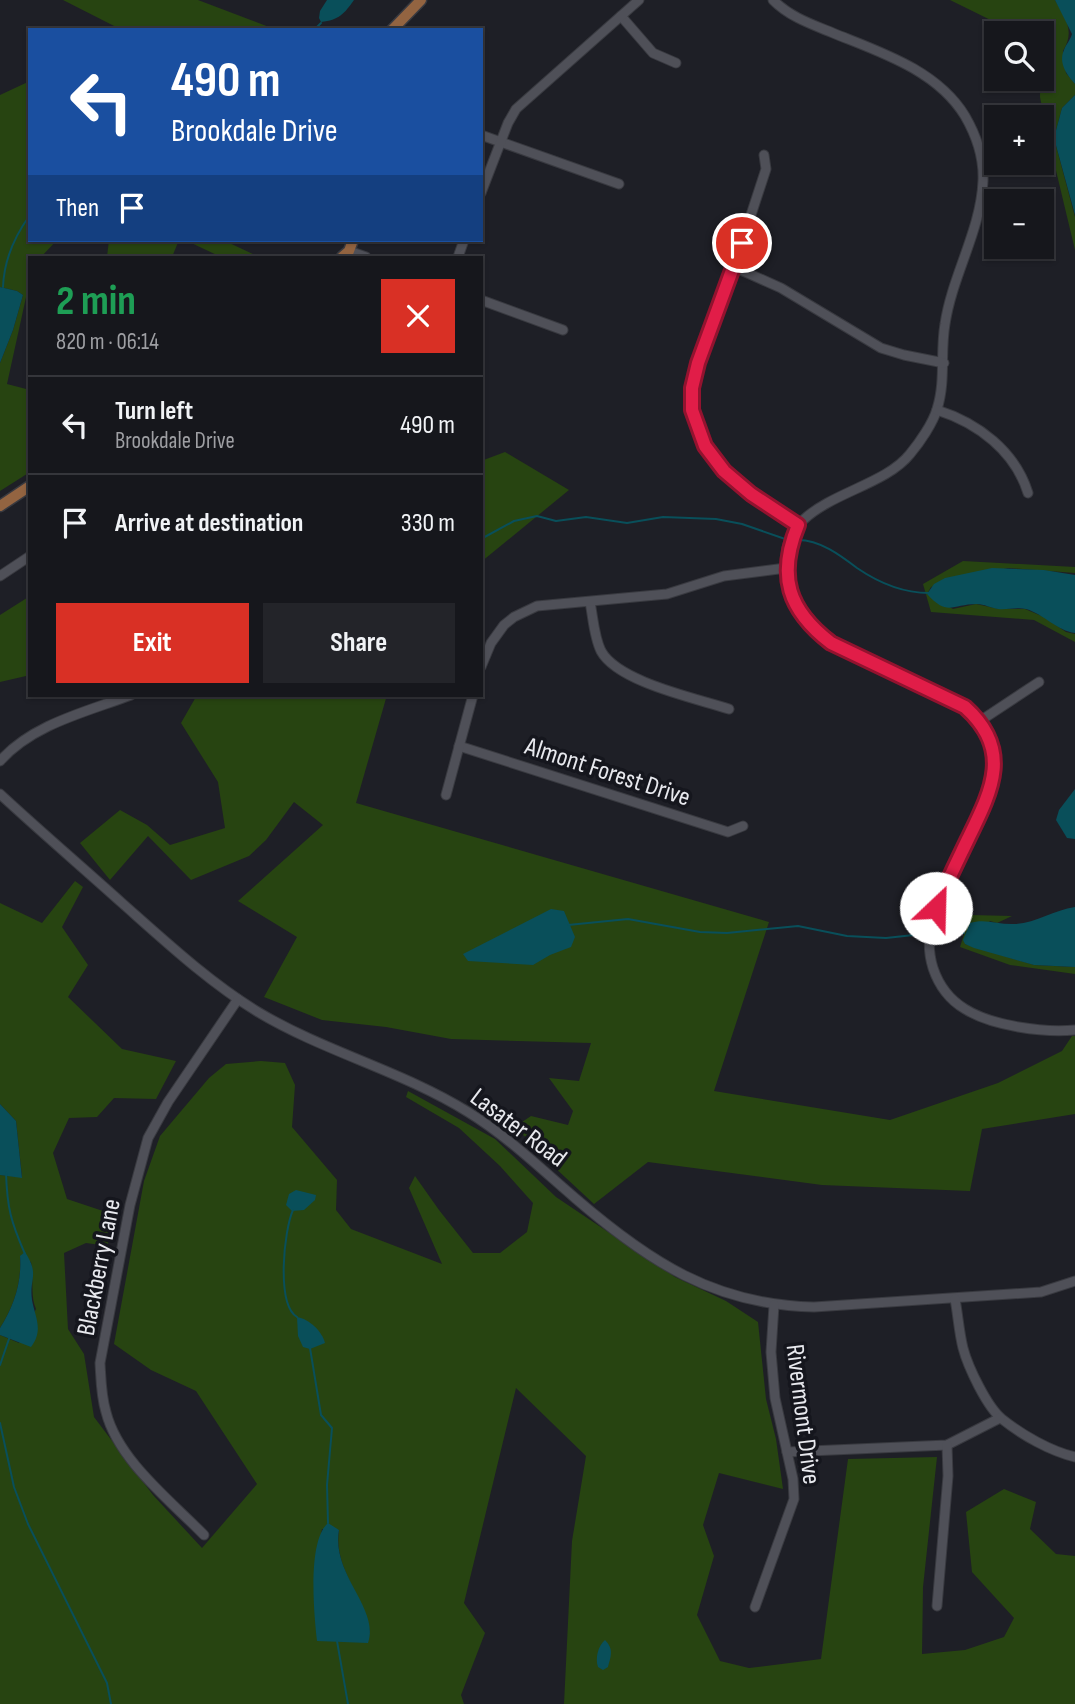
<!DOCTYPE html>
<meta charset="utf-8">
<style>
:root{--surface:#16171c;--page:#232429;--text:#f1f3f6;--muted:#9e9fa3;--line:#35363b;--accent:#d93025}
body{margin:0;font-family:"Sofia Sans Condensed",sans-serif;background:var(--page);color:var(--text);height:100vh;display:flex;flex-direction:column;font-size:26px;white-space:nowrap}
*{box-sizing:border-box;margin:0}
p{font-size:23px;color:var(--muted)}
.icon{flex:none;width:38px;height:38px;fill:none;stroke:currentColor;stroke-width:2;stroke-linecap:round;stroke-linejoin:round}
.map{position:relative;flex:1;overflow:hidden}
.details{position:absolute;left:28px;top:256px;width:455px;height:441px;display:flex;flex-direction:column;background:var(--surface);border-radius:0px;box-shadow:0 2px 5px #0004,0 0 0 2px var(--line)}
.details>*{flex:none}
.banner{position:absolute;left:28px;top:28px;width:455px;height:214px;border-radius:0px;box-shadow:0 2px 5px #0004,0 0 0 2px var(--line);background:#1a4fa0;color:#fff;overflow:hidden}
.controls{position:absolute;left:984px;top:21px;display:grid;gap:14px}
.controls a{display:grid;place-items:center;width:70px;height:70px;border-radius:0px;background:var(--surface);box-shadow:0 2px 5px #0004,0 0 0 2px var(--line);font-size:35px}
.pin{position:absolute;display:grid;place-items:center;width:60px;height:60px;color:#fff;margin:-30px;border:4px solid #fff;border-radius:50%;box-shadow:0 2px 7px #0007}
.me{position:absolute;width:77px;margin:-38px;rotate:24deg;stroke-linejoin:round;filter:drop-shadow(0 0 5px #0008)}
.turn{display:flex;align-items:center;gap:24px;height:147px;padding:0 28px;font-size:32px}
.turn .icon{width:91px;height:91px;stroke-width:2.5}
.turn b{display:block;font-size:49px;line-height:60px}
.then{display:flex;align-items:center;height:66px;padding:0 28px;background:#0003;gap:14px;font-size:26px}
.round{display:grid;place-items:center;flex:none;width:74px;height:74px;border-radius:0px;background:var(--page)}
.headline{display:flex;align-items:center;justify-content:space-between;height:119px;padding:0 28px}
h1{font-size:42px;font-weight:700;line-height:52px;color:#1e9e55}
.cta{display:flex;gap:14px;margin-top:auto;padding:14px 28px}
.cta a{flex:1;height:80px;border-radius:0px;background:var(--accent);color:#fff;font-size:28px;font-weight:700;line-height:80px;text-align:center}
.cta a+a{background:var(--page);color:var(--text)}
ul{padding:0;list-style:none}
li{display:flex;align-items:center;gap:21px;height:98px;padding:0 28px;border-top:2px solid var(--line)}
li div{flex:1}
li b{display:block;font-size:26px}
li em{font-style:normal}
.map>svg:first-child{display:block}
.green{fill:#274411;fill-rule:evenodd}
.water{fill:#094f5a}
.lines{fill:none;stroke-linecap:round;stroke-linejoin:round}
.stream{stroke:#094f5a;stroke-width:2}
.minor-casing{stroke:#393a40;stroke-width:11}
.major-casing{stroke:#393a40;stroke-width:13}
.minor{stroke:#4f5058;stroke-width:9}
.major{stroke:#936441;stroke-width:10}
.route-casing{stroke:#92132f;stroke-width:18}
.route{stroke:#e11d48;stroke-width:12}
.labels{text-anchor:middle;stroke-width:7;stroke-linejoin:round;paint-order:stroke}
.street-label{font-size:26px;fill:#e8e9ee;stroke:#15161d}
</style>
<div class="map">
<svg width="1075" height="1704" viewBox="0 0 1075 1704">
<rect width="100%" height="100%" fill="#1e1f26"/>
<g class="green">
<polygon points="63,0 198,0 277,30 122,30"/>
<path d="M950,0H1055C1066,19 1075,31 1063,51L1066,73L1075,84V95L1062,108L1054,138L1075,217V250L1047,133L1040,97L1041,33H1017Z"/>
<polygon points="30,81 30,240 57,240 41,257 30,257 30,279 7,384 30,390 30,472 0,491 0,363 13,330 23,295 17,291 0,287 0,95"/>
<polygon points="109,240 179,240 172,257 107,257"/>
<polygon points="185,240 223,240 259,257 221,257"/>
<polygon points="505,452 569,490 481,562 481,461"/>
<polygon points="963,561 1075,567 1075,573 1008,568 931,587 927,594 953,609 976,604 999,609 1025,609 1044,617 1066,632 1075,634 1075,642 1034,620 931,612 923,584"/>
<polygon points="30,596 30,672 26,676 0,682 0,615"/>
<polygon points="197,695 387,695 356,803 769,922 714,1091 890,1120 998,1083 1062,1051 1072,1036 1075,1036 1075,1114 982,1129 970,1191 822,1185 648,1162 594,1204 552,1165 544,1150 513,1128 531,1116 568,1125 573,1111 549,1078 579,1081 591,1043 451,1039 386,1027 322,1020 264,997 297,937 238,901 323,825 294,802 266,840 249,856 191,880 148,836 110,880 80,843 120,810 147,825 170,845 225,828 218,782 181,723"/>
<path d="M75,881L83,887L62,927L88,965L68,997L122,1049L176,1061L156,1099L114,1098L97,1117L69,1118L53,1153L67,1199L109,1213L108,1246L86,1243L64,1253L68,1329L84,1354L94,1417L153,1495L202,1548L257,1484L196,1391L151,1370L114,1344L144,1181L160,1136L209,1078L226,1064L261,1061L285,1063L295,1085L292,1127L337,1180L336,1210L351,1229L442,1264L409,1188L415,1176L439,1210L473,1253H500L527,1232L533,1203L500,1166L459,1128L406,1097L408,1091L495,1139L556,1197L675,1277L726,1301L758,1322L766,1399L776,1439L783,1489L719,1473L703,1525L714,1556L697,1615L720,1661L749,1668L821,1659L848,1459L937,1457L923,1587L922,1654L965,1650L1004,1637L1014,1618L972,1572L966,1512L1004,1489L1036,1502L1030,1529L1056,1554L1075,1556V1704H564L572,1541L586,1456L516,1388L464,1603L485,1633L461,1695L464,1704H0V1335L19,1343L36,1309C30,1295 34,1279 31,1262L20,1256C22,1282 14,1306 0,1328V1175L22,1177L16,1121L0,1104V903L42,923ZM322,1529L339,1530C333,1569 365,1596 370,1633L314,1574Z"/>
<polygon points="970,915 1012,916 997,923 990,921 965,944 1034,965 1075,967 1075,974 1010,965 960,947"/>
</g>
<g class="water">
<path d="M327,0H354C344,14 339,20 321,22L319,18L320,11Z"/>
<path d="M1055,0H1075V84C1067,75 1058,63 1064,50C1066,44 1070,41 1072,34Z"/>
<polygon points="1075,95 1075,215 1054,138 1062,108"/>
<polygon points="0,287 17,291 23,295 13,330 0,363"/>
<path d="M992,568L1044,570L1075,575V633C1057,631 1044,614 1026,609C1017,607 1007,610 998,609C991,608 984,604 977,604C952,604 948,617 927,594L934,584L945,578Z"/>
<polygon points="1075,789 1075,839 1067,838 1056,820 1059,810"/>
<path d="M1075,907V967L1034,965L974,948L965,944L963,940L970,923C985,918 999,925 1015,924C1036,923 1054,910 1075,907Z"/>
<polygon points="551,909 564,911 575,937 571,947 550,955 533,965 468,961 463,954"/>
<polygon points="0,1104 16,1121 22,1178 0,1175"/>
<polygon points="296,1190 316,1195 315,1200 304,1210 292,1211 286,1205 289,1194"/>
<path d="M25,1252C40,1275 29,1278 32,1300C35,1317 44,1330 31,1347L0,1335V1328C14,1306 22,1282 20,1256Z"/>
<path d="M297,1317C309,1319 322,1331 325,1343L310,1349L303,1347L298,1336Z"/>
<path d="M328,1523L339,1530C331,1575 380,1608 368,1643L317,1641C314,1615 307,1541 328,1523Z"/>
<path d="M605,1640C614,1649 611,1656 608,1667L603,1670L598,1667C595,1658 598,1646 605,1640Z"/>
</g>
<g class="lines">
<g class="stream">
<polyline points="314,30 321,23"/>
<path d="M3,287C4,260 14,237 30,215"/>
<polyline points="481,539 514,521 537,516 556,521 586,517 627,523 663,517 716,519 742,524 788,540"/>
<path d="M798,540C820,540 840,555 857,568C879,583 902,593 929,593"/>
<polyline points="568,925 628,919 700,932 727,933 798,926 847,936 886,938 923,934"/>
<polyline points="935,932 964,933"/>
<path d="M6,1172C7,1208 11,1222 25,1254"/>
<path d="M293,1210C284,1230 276,1304 297,1317"/>
<polyline points="310,1348 321,1415 332,1428 327,1485 328,1523"/>
<polyline points="0,1365 10,1336"/>
<polyline points="0,1423 14,1487 28,1524 107,1683 111,1704"/>
<polyline points="337,1641 348,1704"/>
</g>
<g class="minor-casing">
<g id="minor">
<path d="M773,0C790,17 811,24 833,33C880,52 937,70 965,116C976,135 984,159 983,181C981,230 952,276 945,324C940,352 946,381 937,409C933,423 920,442 910,454C876,497 773,497 787,574C793,606 805,623 831,643L965,707C1054,786 904,878 933,968C939,986 950,1000 965,1009C992,1026 1044,1033 1075,1030"/>
<polyline points="621,16 653,53 676,63"/>
<polyline points="481,135 619,184"/>
<polyline points="764,155 766,169 734,267 698,363 691,397 700,434 714,459 736,482 798,525"/>
<polyline points="481,193 508,123 516,109 639,0"/>
<polyline points="349,251 366,257"/>
<polyline points="458,257 464,240"/>
<polyline points="734,267 781,288 881,348 904,355 944,363"/>
<polyline points="481,300 563,330"/>
<path d="M937,410C978,423 1015,451 1028,493"/>
<polyline points="0,576 30,556"/>
<path d="M590,602C593,617 594,637 601,651C618,682 695,698 729,709"/>
<polyline points="481,667 491,643 504,625 514,617 537,606 667,594 724,576 786,568"/>
<polyline points="980,721 1039,682"/>
<polyline points="459,746 728,832 743,826"/>
<path d="M0,761C33,724 86,712 131,695"/>
<path d="M0,794C40,831 82,867 122,903C166,942 209,982 258,1012C325,1052 402,1071 468,1112C507,1136 540,1168 575,1198C648,1261 714,1305 814,1307L1041,1292L1075,1281"/>
<polyline points="446,795 473,695"/>
<path d="M955,1299C958,1315 959,1332 963,1348C968,1367 987,1407 1002,1419C1022,1435 1050,1451 1075,1457"/>
<polyline points="787,1452 947,1445 1000,1418"/>
<path d="M204,1535C170,1500 118,1460 106,1412C101,1396 101,1379 100,1363L130,1205L148,1138L168,1102L238,999"/>
<polyline points="937,1606 948,1476 947,1445"/>
<polyline points="755,1607 794,1499 793,1479 775,1398 771,1352 774,1305"/>
</g>
</g>
<g class="major-casing">
<g id="major">
<polyline points="392,30 421,0"/>
<polyline points="342,257 349,251 353,240"/>
<polyline points="0,506 30,486"/>
</g>
</g>
<use href="#minor" class="minor"/>
<use href="#major" class="major"/>
</g>
<g class="lines">
<g class="route-casing">
<path id="route" d="M742,243L698,363L692,388V410L705,446L724,471L751,494L798,525C777,576 788,610 831,643L965,707C1013,750 992,790 968,839C957,862 946,884 936,908"/>
</g>
<use href="#route" class="route"/>
</g>
<g class="labels">
<g class="street-label">
<text transform="translate(608 771) rotate(18)" y="9">Almont Forest Drive</text>
<text transform="translate(519 1127) rotate(37)" y="9">Lasater Road</text>
<text transform="translate(98 1267) rotate(-79)" y="9">Blackberry Lane</text>
<text transform="translate(804 1414) rotate(83)" y="9">Rivermont Drive</text>
</g>
</g>
</svg>
<div class="controls">
<a><svg class="icon" aria-label="search" viewBox="0 0 24 24"><circle cx="10" cy="10" r="6"/><path d="M15 15l6 6"/></svg></a>
<a>+</a>
<a>−</a>
</div>
<div class="pin" style="left:742px;top:243px;background:#d93025"><svg class="icon" aria-label="arrive" viewBox="0 0 24 24"><path d="M6 21V4h12l-3 4 3 4H6"/></svg></div>
<svg class="me" style="left:936px;top:908px" viewBox="-20 -20 40 40"><circle r="19" fill="#fff"/><path d="M0-13L10 11 0 6-10 11z" fill="#e11d48"/></svg>
<div class="banner">
<div class="turn"><svg class="icon" aria-label="left" viewBox="0 0 24 24"><path d="M17 20v-9H6M10 6l-5 5 5 5"/></svg><div><b>490 m</b>Brookdale Drive</div></div>
<div class="then">Then<svg class="icon" aria-label="arrive" viewBox="0 0 24 24"><path d="M6 21V4h12l-3 4 3 4H6"/></svg></div>
</div>
<section class="details">
<div class="headline"><div><h1>2 min</h1><p>820 m · 06:14</p></div><a class="round" style="background:#d93025;color:#fff"><svg class="icon" aria-label="close" viewBox="0 0 24 24"><path d="M6 6l12 12M18 6L6 18"/></svg></a></div>
<ul>
<li><svg class="icon" aria-label="left" viewBox="0 0 24 24"><path d="M17 20v-9H6M10 6l-5 5 5 5"/></svg><div><b>Turn left</b><p>Brookdale Drive</p></div><em>490 m</em></li>
<li><svg class="icon" aria-label="arrive" viewBox="0 0 24 24"><path d="M6 21V4h12l-3 4 3 4H6"/></svg><div><b>Arrive at destination</b></div><em>330 m</em></li>
</ul>
<div class="cta"><a>Exit</a><a>Share</a></div>
</section>
</div>
